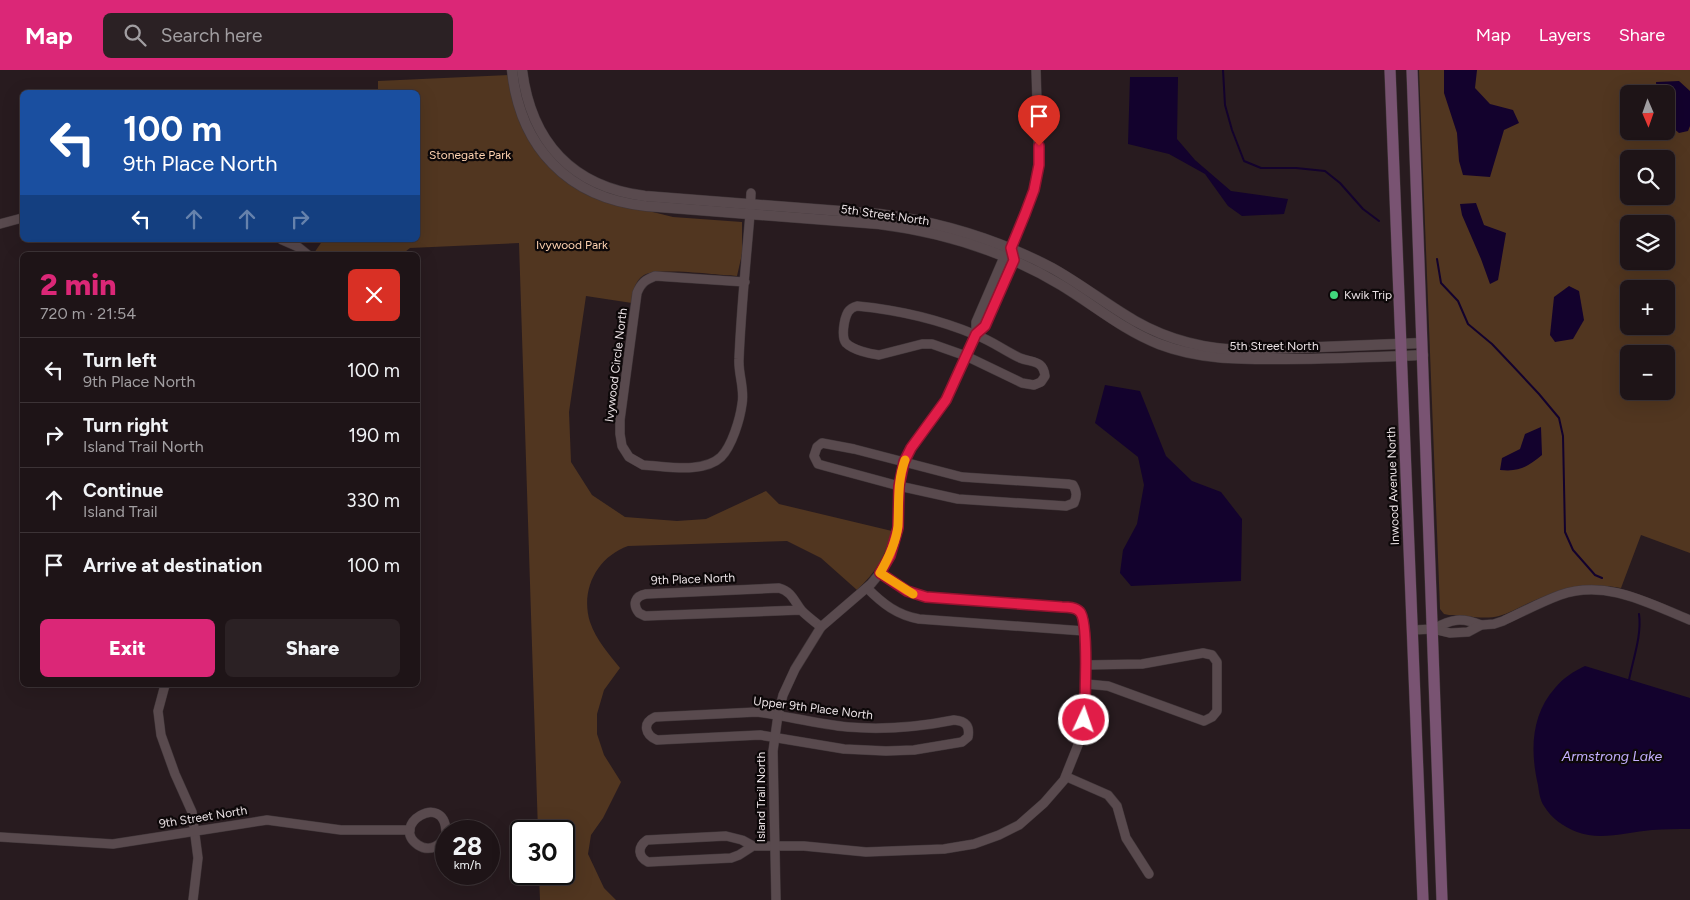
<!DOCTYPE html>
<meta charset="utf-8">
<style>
:root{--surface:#1e1417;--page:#2b2124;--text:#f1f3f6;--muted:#a19ea1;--line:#3c3336;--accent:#db2777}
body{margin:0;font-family:Figtree,sans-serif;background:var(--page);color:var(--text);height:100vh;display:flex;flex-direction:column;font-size:19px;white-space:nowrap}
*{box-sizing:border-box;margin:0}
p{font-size:16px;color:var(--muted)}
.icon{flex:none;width:28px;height:28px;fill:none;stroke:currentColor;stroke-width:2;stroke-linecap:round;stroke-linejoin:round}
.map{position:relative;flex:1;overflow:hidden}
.details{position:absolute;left:20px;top:182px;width:400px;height:435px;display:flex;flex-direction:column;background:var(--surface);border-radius:8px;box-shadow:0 5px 20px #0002,0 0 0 1px var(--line)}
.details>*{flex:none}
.top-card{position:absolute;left:20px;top:20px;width:400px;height:152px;border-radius:8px;box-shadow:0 5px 20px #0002,0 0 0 1px var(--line);background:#1a4fa0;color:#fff;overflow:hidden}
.needle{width:32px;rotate:178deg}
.fabs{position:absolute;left:1620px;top:15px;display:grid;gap:10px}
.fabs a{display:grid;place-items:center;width:55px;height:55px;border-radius:8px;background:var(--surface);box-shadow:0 5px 20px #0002,0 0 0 1px var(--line);font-size:25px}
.speed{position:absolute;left:435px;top:750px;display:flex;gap:10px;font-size:25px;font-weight:700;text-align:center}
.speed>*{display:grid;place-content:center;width:65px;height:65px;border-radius:50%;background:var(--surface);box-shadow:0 5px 20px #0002,0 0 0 1px var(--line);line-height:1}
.speed small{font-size:12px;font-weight:400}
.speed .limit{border:2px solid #111;border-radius:8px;background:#fff;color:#111}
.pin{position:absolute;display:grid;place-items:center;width:42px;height:42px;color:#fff;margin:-51px -21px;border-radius:50% 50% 50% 0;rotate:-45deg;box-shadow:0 0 5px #0007}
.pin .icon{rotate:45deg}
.me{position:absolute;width:55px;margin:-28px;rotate:3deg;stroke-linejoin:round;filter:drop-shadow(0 0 4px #0008)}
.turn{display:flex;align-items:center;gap:18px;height:105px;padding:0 20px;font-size:22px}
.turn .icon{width:65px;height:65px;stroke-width:2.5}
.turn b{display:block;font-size:35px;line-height:42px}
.lanes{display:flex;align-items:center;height:48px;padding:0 20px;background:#0003;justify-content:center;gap:25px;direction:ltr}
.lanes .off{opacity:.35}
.round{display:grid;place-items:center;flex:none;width:52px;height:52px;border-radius:8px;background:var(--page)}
.headline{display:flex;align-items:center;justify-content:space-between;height:85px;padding:0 20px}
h1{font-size:30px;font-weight:800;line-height:38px;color:var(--accent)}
.cta{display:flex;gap:10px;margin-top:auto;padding:10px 20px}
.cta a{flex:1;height:58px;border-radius:8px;background:var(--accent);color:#fff;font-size:20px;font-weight:800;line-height:58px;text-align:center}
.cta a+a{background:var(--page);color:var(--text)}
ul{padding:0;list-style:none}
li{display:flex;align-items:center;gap:15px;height:65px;padding:0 20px;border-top:1px solid var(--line)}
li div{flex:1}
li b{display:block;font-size:19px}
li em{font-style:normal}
header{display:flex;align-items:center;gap:30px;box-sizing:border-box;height:70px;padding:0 25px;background:var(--accent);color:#fff}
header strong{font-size:24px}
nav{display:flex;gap:28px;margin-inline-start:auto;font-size:18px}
.search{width:350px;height:45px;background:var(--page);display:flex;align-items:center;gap:12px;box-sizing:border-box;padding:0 18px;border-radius:8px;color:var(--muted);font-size:19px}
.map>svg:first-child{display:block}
.green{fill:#513620;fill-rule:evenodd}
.water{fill:#13022d}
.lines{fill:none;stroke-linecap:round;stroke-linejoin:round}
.stream{stroke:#13022d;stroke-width:2}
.minor-casing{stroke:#403639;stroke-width:10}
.tertiary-casing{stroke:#403639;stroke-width:11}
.secondary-casing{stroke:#403639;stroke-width:12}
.minor{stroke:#594a4e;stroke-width:9}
.tertiary{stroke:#594a4e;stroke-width:10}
.secondary{stroke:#795372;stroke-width:11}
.route-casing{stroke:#92132f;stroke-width:12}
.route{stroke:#e11d48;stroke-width:9}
.slow{stroke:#f59e0b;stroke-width:9}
.poi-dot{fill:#41d77c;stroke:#0d0809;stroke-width:2}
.labels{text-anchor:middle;stroke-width:4.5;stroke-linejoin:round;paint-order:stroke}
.park-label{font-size:12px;fill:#fed2b0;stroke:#0d0809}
.street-label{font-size:12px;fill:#ebe2e5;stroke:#0d0809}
.poi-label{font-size:12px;fill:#ebe2e5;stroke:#0d0809;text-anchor:start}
.water-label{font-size:14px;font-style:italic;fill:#c5b0ff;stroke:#0d0809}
</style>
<header>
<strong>Map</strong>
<div class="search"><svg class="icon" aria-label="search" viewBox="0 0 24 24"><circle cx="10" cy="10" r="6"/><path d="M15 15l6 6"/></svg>Search here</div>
<nav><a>Map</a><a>Layers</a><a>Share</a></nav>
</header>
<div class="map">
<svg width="1690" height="830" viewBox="0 0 1690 830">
<rect width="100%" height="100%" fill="#281b1f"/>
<g class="green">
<path d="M1419,0H1690V483L1641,465L1621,518C1588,512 1561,518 1531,532C1521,536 1510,543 1499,546C1484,550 1464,545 1449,545L1444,544L1440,539ZM1629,24H1666V61H1629ZM1629,89H1666V126H1629ZM1629,154H1666V191H1629ZM1629,219H1666V256H1629ZM1629,284H1666V321H1629Z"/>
<path d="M509,5L516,42L523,58L596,128L673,147L742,152V184L737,206C717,205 659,197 644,205C634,211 633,223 632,233L586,226L569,342L571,392L592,425L625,447L677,451L706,449L766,421L779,434L892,461C887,485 875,503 857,520L821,488L787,471L628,476C597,487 580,520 590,552C596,570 609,584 620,598L604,620L597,644V664L604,685L621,712L603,748L591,765L588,784L604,818L616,830H540L539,804H564V761H538L519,173L410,178L401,185H316L314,183L323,170H418V22H378V11Z"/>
</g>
<g class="water">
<polygon points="1444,0 1477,0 1475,18 1490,34 1513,40 1519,53 1504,60 1490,107 1463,105 1459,91 1457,63 1444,23"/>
<polygon points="1130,7 1178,7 1177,69 1195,90 1231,121 1288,129 1284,144 1242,146 1228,136 1205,104 1169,84 1128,74"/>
<polygon points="1679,11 1690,21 1690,56 1688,61 1679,63 1666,52 1666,24 1657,24 1656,12"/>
<polygon points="1476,133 1484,155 1506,163 1498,210 1490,214 1481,189 1462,145 1460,134"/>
<polygon points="1569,216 1579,221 1584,250 1573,269 1555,272 1550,265 1554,227"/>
<polygon points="1105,315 1140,321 1166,386 1192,411 1221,422 1242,449 1241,511 1131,516 1120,503 1123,480 1137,454 1144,415 1138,387 1095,353"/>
<path d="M1541,357L1542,385C1527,397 1520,402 1500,400L1502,388L1520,379L1525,364Z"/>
<path d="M1585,596L1690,628V759C1677,759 1665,759 1652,760C1628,762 1600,771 1577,762C1564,757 1551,748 1544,736C1540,730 1539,722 1538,715C1530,681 1531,645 1555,618C1563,608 1574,601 1585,596Z"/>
</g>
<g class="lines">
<g class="stream">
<polyline points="1223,0 1225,35 1232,60 1244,91 1261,98 1296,98 1325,101 1340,113 1363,139 1379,151"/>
<polyline points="1437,189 1441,213 1458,231 1468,254 1492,274 1511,294 1539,324 1559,348 1563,366 1565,462 1573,480 1595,505 1602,508"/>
<path d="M1629,610C1633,589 1642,565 1639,544"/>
</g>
<g class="minor-casing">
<g id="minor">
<polyline points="0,154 22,148"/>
<polyline points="282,170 298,177 308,185"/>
<path d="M745,212L655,206C645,210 641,213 637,223L620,350V364L622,376L629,387L643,395C666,396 703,404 721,387C732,376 740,349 742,334C745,319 738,304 739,289C741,240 746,192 750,144L751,123"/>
<path d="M857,236C898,240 938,249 976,265C992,271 1005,281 1020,288C1033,293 1043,290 1045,306L1041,312L1034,315L1022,313L966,286L932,274H922L879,285C870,284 853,280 846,273C841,267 844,249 848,242C850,239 853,237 857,236Z"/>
<polyline points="976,264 976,252 1004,187 1011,178 1025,144 1034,120 1039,95 1036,0"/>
<path d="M822,373L854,379L962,407L1068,414L1073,415C1077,422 1077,426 1074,433L1066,436L958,429L899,416L825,396L818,394L814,386L817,377Z"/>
<path d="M867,518C883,534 897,545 919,549L1084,561"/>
<path d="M801,540L645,546L639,543C632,534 635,526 646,524L779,518C793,522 794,532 802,541C808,547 815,552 821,557"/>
<path d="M1433,559C1452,549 1461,547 1481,555"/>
<path d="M1413,560L1433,559L1450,563L1468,562L1481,555L1494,554L1503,551C1522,542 1541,532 1560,525C1606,509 1648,533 1690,550"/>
<polyline points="1086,614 1108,616 1204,651 1212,647 1217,641 1217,592 1212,585 1203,583 1142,594 1086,595"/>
<polyline points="165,615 158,641 161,665 175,704 192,742 198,788 193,830"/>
<path d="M757,642C787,646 817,654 848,657C884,660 919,657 954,650C966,651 970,656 968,667L962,672L914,680L886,681L844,679L760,665L657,670C645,665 642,653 655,647Z"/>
<polyline points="1067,707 1108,725 1117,736 1126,768 1149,804"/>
<path d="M446,764C442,775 430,783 418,775C389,755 444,721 446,761"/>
<polyline points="0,767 113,774 267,750 341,760 410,760"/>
<path d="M753,776L739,785L731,788L648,792C638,787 637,777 647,770L726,766L742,770L753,776H804L866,782L944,779L974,774L999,765L1019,755L1044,733L1064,710L1078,675L1084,650L1086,628L1084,551L1080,541L1074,538L1062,537L926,527L907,521L880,503"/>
<polyline points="776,830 773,681 778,645 783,625 795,599 821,557 871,514 880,503 890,487 898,458 899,416 904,393 911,378 946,330 976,264 985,256 1014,191 1012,184"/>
</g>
</g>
<g class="tertiary-casing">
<g id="tertiary">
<path d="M512,0C520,77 568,128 646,136L879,154C943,162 1006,182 1061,215C1094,235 1123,260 1159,274C1201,290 1242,289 1286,289C1332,289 1377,287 1423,285"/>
<path d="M522,0C531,72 572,117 645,126L879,144C940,152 997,169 1052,198C1081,214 1107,235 1135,251C1170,271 1209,280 1248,280L1422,273"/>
</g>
</g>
<g class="secondary-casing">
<g id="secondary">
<polyline points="1390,0 1423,830"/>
<polyline points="1412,0 1442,830"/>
</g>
</g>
<use href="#minor" class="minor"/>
<use href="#tertiary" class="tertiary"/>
<use href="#secondary" class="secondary"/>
</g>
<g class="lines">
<g class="route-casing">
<path id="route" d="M1039,76V95L1034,120L1025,144L1011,178L1014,190L985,256L976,264L946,330L911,378L904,392L899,416L898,458L890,486L880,503L907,521L926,527L1062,537C1068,537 1076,537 1080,542C1089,551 1085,634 1084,650"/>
</g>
<use href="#route" class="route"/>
<path class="slow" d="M905,390C897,411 899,434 898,456C896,473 888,489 880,503L913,524"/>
</g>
<circle class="poi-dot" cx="1334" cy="225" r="5"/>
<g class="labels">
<g class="park-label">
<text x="470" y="89">Stonegate Park</text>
<text x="572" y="179">Ivywood Park</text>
</g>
<g class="street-label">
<text transform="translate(885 145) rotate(8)" y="4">5th Street North</text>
<text x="1274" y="280">5th Street North</text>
<text transform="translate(616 295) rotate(-83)" y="4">Ivywood Circle North</text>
<text transform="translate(1393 416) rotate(-92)" y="4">Inwood Avenue North</text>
<text transform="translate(693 509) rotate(-2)" y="4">9th Place North</text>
<text transform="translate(813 638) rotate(7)" y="4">Upper 9th Place North</text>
<text transform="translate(761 727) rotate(-90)" y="4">Island Trail North</text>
<text transform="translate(203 747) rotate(-9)" y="4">9th Street North</text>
</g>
<g class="poi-label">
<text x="1344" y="229">Kwik Trip</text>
</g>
<g class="water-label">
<text x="1612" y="691">Armstrong Lake</text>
</g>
</g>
</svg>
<div class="fabs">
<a><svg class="needle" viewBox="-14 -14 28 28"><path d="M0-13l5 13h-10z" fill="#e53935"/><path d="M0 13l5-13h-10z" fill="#a19ea1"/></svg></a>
<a><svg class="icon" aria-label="search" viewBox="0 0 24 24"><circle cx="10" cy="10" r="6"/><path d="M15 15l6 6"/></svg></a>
<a><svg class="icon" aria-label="layers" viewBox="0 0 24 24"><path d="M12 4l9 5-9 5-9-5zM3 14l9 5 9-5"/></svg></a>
<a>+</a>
<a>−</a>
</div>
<div class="speed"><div>28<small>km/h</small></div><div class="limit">30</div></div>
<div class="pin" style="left:1039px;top:76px;background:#d93025"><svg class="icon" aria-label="arrive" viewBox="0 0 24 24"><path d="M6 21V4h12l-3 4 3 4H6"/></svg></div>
<svg class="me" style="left:1084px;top:650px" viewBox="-20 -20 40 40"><circle r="17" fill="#e11d48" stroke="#fff" stroke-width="3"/><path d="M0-11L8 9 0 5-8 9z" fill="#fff"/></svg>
<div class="top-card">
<div class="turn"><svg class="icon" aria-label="left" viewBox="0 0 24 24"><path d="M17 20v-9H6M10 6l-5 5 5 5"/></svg><div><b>100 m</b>9th Place North</div></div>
<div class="lanes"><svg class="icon" aria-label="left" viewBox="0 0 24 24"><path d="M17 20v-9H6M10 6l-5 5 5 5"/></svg><svg class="icon off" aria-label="ahead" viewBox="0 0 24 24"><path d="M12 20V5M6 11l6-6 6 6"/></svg><svg class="icon off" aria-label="ahead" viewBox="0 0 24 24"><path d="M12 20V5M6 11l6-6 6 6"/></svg><svg class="icon off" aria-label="right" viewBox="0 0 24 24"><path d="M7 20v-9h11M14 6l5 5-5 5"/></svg></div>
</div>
<section class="details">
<div class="headline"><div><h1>2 min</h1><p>720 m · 21:54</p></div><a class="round" style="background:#d93025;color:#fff"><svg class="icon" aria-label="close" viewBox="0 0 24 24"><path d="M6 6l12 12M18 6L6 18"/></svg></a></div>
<ul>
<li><svg class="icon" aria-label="left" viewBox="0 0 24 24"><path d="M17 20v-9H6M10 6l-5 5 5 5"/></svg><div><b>Turn left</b><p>9th Place North</p></div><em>100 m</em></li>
<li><svg class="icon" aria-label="right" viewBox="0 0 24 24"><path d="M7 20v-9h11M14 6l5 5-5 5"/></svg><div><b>Turn right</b><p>Island Trail North</p></div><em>190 m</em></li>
<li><svg class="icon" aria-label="ahead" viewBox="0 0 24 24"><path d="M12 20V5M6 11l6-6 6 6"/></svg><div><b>Continue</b><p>Island Trail</p></div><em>330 m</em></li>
<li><svg class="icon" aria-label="arrive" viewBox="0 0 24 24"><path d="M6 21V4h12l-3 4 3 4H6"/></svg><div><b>Arrive at destination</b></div><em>100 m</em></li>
</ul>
<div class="cta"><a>Exit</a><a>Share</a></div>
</section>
</div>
